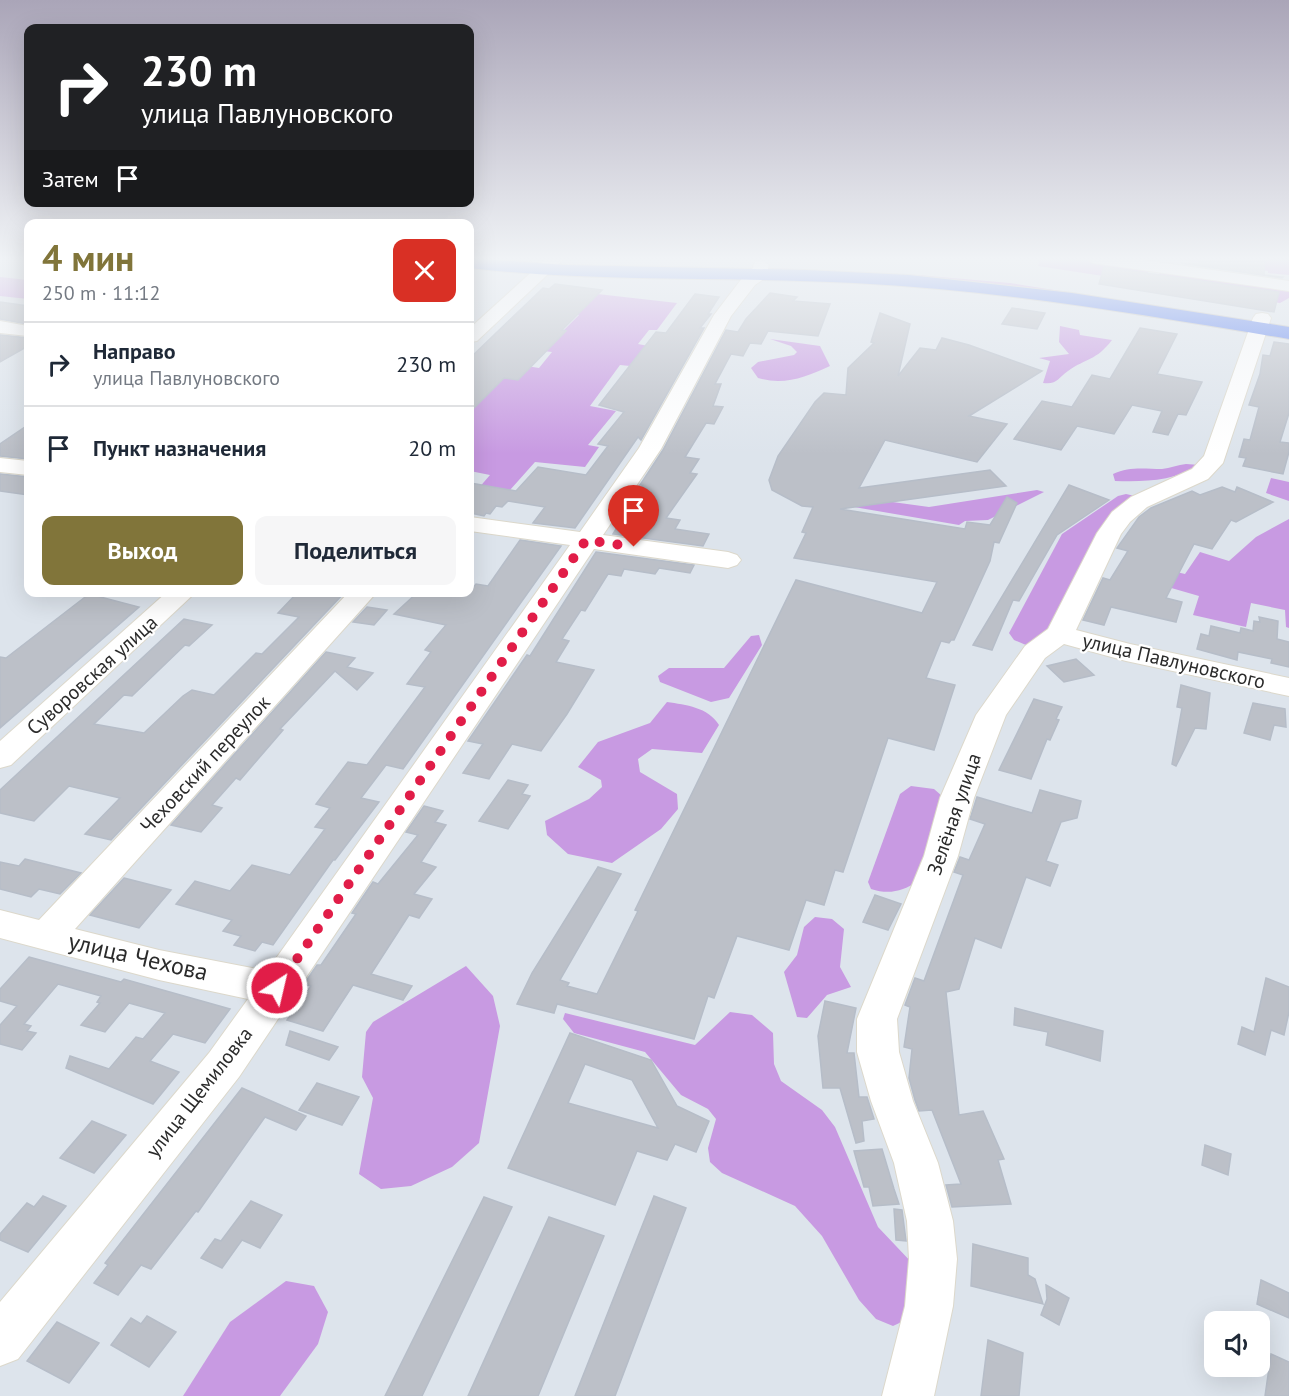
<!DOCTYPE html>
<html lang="ru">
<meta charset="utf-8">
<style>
:root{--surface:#fff;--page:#f6f6f7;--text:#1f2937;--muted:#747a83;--line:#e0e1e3;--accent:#81753a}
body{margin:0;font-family:"PT Sans",sans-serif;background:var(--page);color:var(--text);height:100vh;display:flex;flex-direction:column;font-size:22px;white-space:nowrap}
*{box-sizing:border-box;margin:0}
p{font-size:20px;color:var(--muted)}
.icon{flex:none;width:33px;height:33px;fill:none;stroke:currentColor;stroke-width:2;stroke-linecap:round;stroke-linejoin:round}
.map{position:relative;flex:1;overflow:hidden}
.panel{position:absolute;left:24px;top:219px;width:450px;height:378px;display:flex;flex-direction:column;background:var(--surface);border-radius:12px;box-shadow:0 6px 24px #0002}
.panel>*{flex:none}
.top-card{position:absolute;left:24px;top:24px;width:450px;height:183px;border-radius:12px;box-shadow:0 6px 24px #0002;background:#202124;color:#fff;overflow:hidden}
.buttons{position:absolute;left:1204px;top:1311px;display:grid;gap:12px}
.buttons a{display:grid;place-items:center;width:66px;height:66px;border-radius:12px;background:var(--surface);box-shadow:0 6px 24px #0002;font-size:30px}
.pin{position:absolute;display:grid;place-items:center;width:51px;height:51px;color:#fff;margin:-62px -26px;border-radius:50% 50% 50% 0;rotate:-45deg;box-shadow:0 0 6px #0007}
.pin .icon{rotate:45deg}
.me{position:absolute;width:66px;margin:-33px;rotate:35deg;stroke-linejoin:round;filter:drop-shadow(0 0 4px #0008)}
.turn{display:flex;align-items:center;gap:21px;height:126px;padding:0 18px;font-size:27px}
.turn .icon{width:78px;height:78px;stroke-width:2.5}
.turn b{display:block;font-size:42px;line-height:51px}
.then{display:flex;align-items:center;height:57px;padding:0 18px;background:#0003;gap:12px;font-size:22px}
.round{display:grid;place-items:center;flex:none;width:63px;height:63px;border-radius:12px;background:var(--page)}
.summary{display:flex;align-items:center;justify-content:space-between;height:102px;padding:0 18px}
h1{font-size:36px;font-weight:700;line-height:45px;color:var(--accent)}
.cta{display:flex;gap:12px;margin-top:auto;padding:12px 18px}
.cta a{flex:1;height:69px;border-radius:12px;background:var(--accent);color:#fff;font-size:24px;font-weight:700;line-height:69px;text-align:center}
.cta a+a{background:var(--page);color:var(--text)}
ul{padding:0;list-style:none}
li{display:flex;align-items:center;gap:18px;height:84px;padding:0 18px;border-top:2px solid var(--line)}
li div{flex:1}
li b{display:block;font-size:22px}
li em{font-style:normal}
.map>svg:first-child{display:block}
.green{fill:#c89ae2}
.building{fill:#bcc0c8;stroke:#b6bdc8;stroke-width:1.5;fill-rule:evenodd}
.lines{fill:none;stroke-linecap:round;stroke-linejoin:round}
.minor-casing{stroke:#dcd8cb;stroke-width:2}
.major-casing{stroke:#c4c4c4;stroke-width:2}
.minor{fill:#fff;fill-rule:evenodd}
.major{fill:#5f84ef;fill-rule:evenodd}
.route{stroke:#e11d48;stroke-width:10;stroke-dasharray:0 18}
.labels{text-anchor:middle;stroke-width:4.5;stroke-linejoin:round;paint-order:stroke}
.street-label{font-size:20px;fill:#2b2b2b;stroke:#fff}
.near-street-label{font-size:24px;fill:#2b2b2b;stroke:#fff}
</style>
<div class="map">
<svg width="1289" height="1396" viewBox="0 0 1289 1396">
<rect width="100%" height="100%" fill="#dde4ec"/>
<g class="green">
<polygon points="1041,258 1068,258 1149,270 1142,282 1038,266"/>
<polygon points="1164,258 1289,258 1289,275 1268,273 1268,271"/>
<polygon points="773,268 918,275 1010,283 1249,321 768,269"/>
<polygon points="1161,271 1289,290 1289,298 1280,303 1153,283"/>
<polygon points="0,277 28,280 28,299 0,296"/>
<polygon points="571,291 677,303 657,330 649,330 638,344 664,349 650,368 620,365 590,406 616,411 588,445 599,447 585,467 535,462 502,499 471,497 490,475 470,471 470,394 501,362 539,368 552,352 525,349 555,339 579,315 548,310"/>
<path d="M1060,326L1079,330L1080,335L1112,340C1096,361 1086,358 1068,371C1058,378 1057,385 1043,383L1050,361L1039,358L1069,354L1059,342Z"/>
<path d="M770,339L820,346L830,366C806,377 784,386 758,378L751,368L758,362L794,355L797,352L791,346Z"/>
<path d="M1186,464L1200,465C1174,481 1145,482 1115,481L1113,474C1130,466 1145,469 1162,469C1170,468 1178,465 1186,464Z"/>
<polygon points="1271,478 1289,482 1289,501 1266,493"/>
<polygon points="1037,490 1044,492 988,520 965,521 959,525 854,507 864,503 885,501 929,507"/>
<polygon points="1126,494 1135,496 1046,631 1026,645 1014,640 1009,633 1062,534 1118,496"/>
<polygon points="1289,519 1289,628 1286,627 1285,610 1251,603 1246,627 1193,615 1199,596 1154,583 1164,569 1185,574 1200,552 1229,561 1256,537"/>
<polygon points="759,635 762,645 729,698 711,702 660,682 658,676 669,668 724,668 751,636"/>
<path d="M667,702C686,705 708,707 719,725L702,753L652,749L638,759L640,772L677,794L678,809L661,829L612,863L568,854L547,835L545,821L589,799L602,787L601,780L578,767L598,742L650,723Z"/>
<path d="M911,786L934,789L942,796L919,881C902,891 890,895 871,889L868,882L900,794Z"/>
<polygon points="815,917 832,919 844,929 840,967 851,987 827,995 807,1018 797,1017 784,972 797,955 804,927"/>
<polygon points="466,966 493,996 500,1026 479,1143 452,1167 411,1186 381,1189 359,1174 373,1098 362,1077 366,1032 373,1022"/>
<polygon points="730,1012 752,1015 773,1033 774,1064 781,1081 822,1110 835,1127 878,1227 914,1265 912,1317 893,1326 876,1319 859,1300 822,1236 795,1206 722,1173 710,1162 708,1148 716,1119 708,1109 681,1095 645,1052 574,1033 563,1019 565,1013 695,1045"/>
<polygon points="286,1281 314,1286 328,1312 318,1344 280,1396 183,1396 230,1322"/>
</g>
<g class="building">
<polygon points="1199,258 1265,258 1264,275 1283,277 1282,278 1181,263 1199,264"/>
<polygon points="1104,267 1279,292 1274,312 1099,284"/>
<polygon points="555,284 602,290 562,330 566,331 518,380 504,378 470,412 470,358 543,288 549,289"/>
<polygon points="770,293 797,297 793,301 830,304 818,336 768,331 761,344 750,343 743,356 731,354 715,384 721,384 713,406 723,407 714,424 706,423 685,457 699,459 690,473 697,474 666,518 680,520 675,529 709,534 703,546 613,534 643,485 640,485 663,450 726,330 738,332 746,319"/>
<polygon points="695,294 719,297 708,314 711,314 700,328 704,328 641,440 638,437 575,528 533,523 545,507 508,501 502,507 496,506 490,514 486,513 484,516 470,513 470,483 516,491 538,467 586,475 608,446 598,444 624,412 599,405 656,332 666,333"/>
<polygon points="0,302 28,306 28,324 0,319"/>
<polygon points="1012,308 1045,313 1037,329 1002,324"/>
<polygon points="880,313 910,324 898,376 920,348 936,350 942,338 969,345 1042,371 969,416 1007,424 977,462 885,440 859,488 990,470 1006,486 840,509 965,529 967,522 990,525 1007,497 1017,503 999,543 994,542 990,561 954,640 951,640 949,643 941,641 926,678 955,685 934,750 888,738 843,872 835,870 824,905 806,900 789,950 737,936 714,998 708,996 694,1039 557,1004 554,1013 517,1004 532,973 598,867 621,874 560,980 569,983 567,986 597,994 638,911 635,910 796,580 922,613 937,582 794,558 806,533 802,532 813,507 802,506 772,490 769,480 778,456 815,402 824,393 846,395 848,368 874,343 871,342"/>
<polygon points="1140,328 1177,334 1157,374 1202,382 1186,415 1178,414 1168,435 1153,432 1162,411 1132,405 1114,434 1077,426 1061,450 1014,439 1042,401 1072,407 1092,375 1110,379"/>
<polygon points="0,335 28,338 28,346 0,362"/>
<polygon points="1274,342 1289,344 1289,413 1280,442 1289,443 1289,452 1283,474 1243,466 1246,458 1239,457 1244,439 1250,440 1259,407 1249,405 1260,374 1263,355 1270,356"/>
<polygon points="28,425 28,459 0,456 0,444"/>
<polygon points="0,474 28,477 28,495 0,491"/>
<polygon points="1069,485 1109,500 1057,535 1019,601 1013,600 992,650 973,645"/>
<polygon points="1222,487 1235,492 1237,487 1273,502 1236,522 1231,520 1212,549 1194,544 1166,598 1182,602 1176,622 1111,607 1104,625 1083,620 1103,578 1110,580 1128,551 1117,548 1139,517 1151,508 1192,491 1200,495"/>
<polygon points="520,540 561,546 403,769 386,765 361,798 379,802 335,860 333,860 273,945 262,942 255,951 234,945 241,936 223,931 232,920 176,904 195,881 230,891 252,865 290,875 325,829 315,827 330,808 316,804 348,762 367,765 425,687 407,684 431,652 425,650 446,625 394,614 418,592 470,592 476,584 488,586"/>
<polygon points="596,552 694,565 690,573 659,568 655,574 624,569 621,576 608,574 585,611 581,610 562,639 569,641 556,662 594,670 567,714 541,751 512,744 489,779 463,773 483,744 468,741 527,655 530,656"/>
<polygon points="298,592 345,592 111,840 85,834 120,798 69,786 34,821 0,813 0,790 184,619 212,625 189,646 185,645 132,696 124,695 94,724 144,733 183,696 192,690 214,695 256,653 262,654 299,617 278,613"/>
<polygon points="89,594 139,607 0,728 0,657 6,658"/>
<polygon points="367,607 387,610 374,625 353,622"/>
<polygon points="1259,617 1278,621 1277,639 1289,642 1289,667 1271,663 1272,659 1238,652 1237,660 1197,649 1201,634 1209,636 1211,626 1240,633 1241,628 1253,631 1254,621 1260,622"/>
<polygon points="326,652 355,658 347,667 373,673 357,690 335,671 280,729 283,730 240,780 236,778 212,805 222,808 201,832 171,825"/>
<polygon points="1076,659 1094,675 1064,682 1047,666"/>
<polygon points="1181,685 1210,693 1206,729 1195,728 1176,766 1172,764 1182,708 1177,707"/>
<polygon points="1034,699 1062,707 1056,719 1059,720 1050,740 1047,739 1031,779 999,770"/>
<polygon points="1253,703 1285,709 1286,727 1274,725 1270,740 1244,733"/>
<polygon points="508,780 528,785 522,794 530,796 508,829 479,821"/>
<polygon points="1040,790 1081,801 1077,818 1061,822 1046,861 1058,865 1050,886 1026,877 1001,948 975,938 959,989 946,992 959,1115 983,1111 1004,1159 998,1160 1011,1204 952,1207 946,1185 961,1184 932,1110 919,1111 915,1100 909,1078 912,1049 904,1047 910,1007 905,1005 915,978 924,981 963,875 954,872 960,857 969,860 985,824 970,819 977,797 1032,813"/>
<polygon points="424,806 443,811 435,822 446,825 421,862 436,867 414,894 432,899 419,918 409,915 371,974 412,986 403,1000 353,985 323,1031 287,1020 311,986 304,984 317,965 321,965 356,914 352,913 373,882 378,884 418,835 406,832"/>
<polygon points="25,859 81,873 60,894 39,889 31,897 0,889 0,862 19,866"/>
<polygon points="124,878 171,890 139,928 90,915"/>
<polygon points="875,895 901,904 888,930 863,922"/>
<polygon points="29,957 121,982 124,979 230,1009 205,1043 173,1034 150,1061 179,1072 153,1104 66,1068 70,1056 109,1069 136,1037 143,1039 165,1013 129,1003 105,1032 81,1025 100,1003 97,1002 101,996 58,984 24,1024 31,1026 27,1031 36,1033 22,1050 0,1044 0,1025 17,1006 0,1001 0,989"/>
<polygon points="1266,978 1289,987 1289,1012 1284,1035 1271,1030 1265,1055 1238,1044 1242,1027 1254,1032"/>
<polygon points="825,1001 856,1008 847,1053 854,1053 859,1097 867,1097 874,1119 862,1121 864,1141 856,1143 840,1088 823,1088 818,1036"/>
<polygon points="1015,1008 1103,1031 1100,1061 1046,1045 1048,1032 1014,1025"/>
<polygon points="290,1031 338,1047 329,1060 286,1045"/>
<path d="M570,1033L651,1060L677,1106L709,1121L696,1152L675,1144L667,1160L637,1151L615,1205L508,1168ZM585,1064L632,1080L658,1128L568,1103Z"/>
<polygon points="317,1083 359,1097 342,1125 299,1110"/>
<polygon points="242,1088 306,1116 296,1130 265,1117 198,1212 196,1211 151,1269 141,1265 118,1295 94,1283 108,1265 105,1263"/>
<polygon points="92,1121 126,1135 94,1173 60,1158"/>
<polygon points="1205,1145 1231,1154 1228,1175 1202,1165"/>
<polygon points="882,1149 894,1189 899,1204 873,1206 869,1187 864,1187 854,1151"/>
<polygon points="43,1196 66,1206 28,1252 0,1240 0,1234 27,1203 34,1207"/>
<polygon points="654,1196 686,1208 615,1396 575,1396"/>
<polygon points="484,1197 512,1207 422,1396 385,1396"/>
<polygon points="251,1201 282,1215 260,1248 242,1240 222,1268 201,1258 215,1239 221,1241"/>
<polygon points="894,1209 902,1210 906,1241 896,1240"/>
<polygon points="549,1217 604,1236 538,1396 468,1396"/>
<polygon points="973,1244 1028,1258 1028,1275 1035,1279 1043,1304 971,1286"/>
<polygon points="1261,1280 1289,1293 1289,1318 1257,1304"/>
<polygon points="1046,1285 1069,1298 1059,1325 1041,1315 1047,1299"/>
<polygon points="147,1316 176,1332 149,1367 111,1345 131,1318 141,1324"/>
<polygon points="57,1322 99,1343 69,1383 27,1361"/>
<polygon points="988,1340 1023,1353 1019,1396 981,1396"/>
<polygon points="1271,1354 1289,1362 1289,1396 1265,1396"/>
</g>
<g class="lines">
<g class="minor-casing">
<g id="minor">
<polygon points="547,258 565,258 477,341 470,342 470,328"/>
<polygon points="1085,258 1129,258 1289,281 1289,291 1093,263"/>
<polygon points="761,260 769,265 765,278 755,285 731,316 661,449 603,535 728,552 737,555 741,560 737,565 728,568 594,549 239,1077 18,1359 0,1366 0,1302 209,1053 248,999 159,980 0,938 0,910 39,920 349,592 377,592 75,929 159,950 267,971 570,545 470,531 470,517 580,532 639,448 714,315 743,277 751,272 755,262"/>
<polygon points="1262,313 1268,314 1271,318 1223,463 1208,479 1147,507 1130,522 1121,534 1076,630 1130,644 1289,678 1289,696 1126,661 1064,644 1045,658 1006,715 974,798 958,856 897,1019 899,1052 913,1101 938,1163 953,1221 957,1259 953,1306 934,1396 882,1396 905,1306 909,1259 907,1221 894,1163 871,1101 857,1052 857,1019 924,856 940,798 976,715 1025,646 1048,629 1097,533 1112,512 1131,497 1192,469 1204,456 1253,318 1256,314"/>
<polygon points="0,321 28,326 28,336 0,333"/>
<polygon points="0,458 28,461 28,475 0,472"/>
<polygon points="167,592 196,592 11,765 0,768 0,741"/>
</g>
</g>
<g class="major-casing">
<path id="major" d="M470,258L566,265L806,270L909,275L1072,293L1289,327V339C1145,315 1000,290 854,283C726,276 597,283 470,268Z"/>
</g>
<use href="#minor" class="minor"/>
<use href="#major" class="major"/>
</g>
<linearGradient id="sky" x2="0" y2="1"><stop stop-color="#aaa5b8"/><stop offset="0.57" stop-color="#f0f3f6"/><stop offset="1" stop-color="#f0f3f6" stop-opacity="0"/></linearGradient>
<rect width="1289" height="454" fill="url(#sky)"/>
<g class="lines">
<polyline class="route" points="277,988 586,540 634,547"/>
</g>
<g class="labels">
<g class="street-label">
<text transform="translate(1174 661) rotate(13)" y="7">улица Павлуновского</text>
<text transform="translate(92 675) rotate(-42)" y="7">Суворовская улица</text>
<text transform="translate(205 764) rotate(-47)" y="7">Чеховский переулок</text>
<text transform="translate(954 814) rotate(-71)" y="7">Зелёная улица</text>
<text transform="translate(199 1092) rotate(-52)" y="7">улица Щемиловка</text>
</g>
<g class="near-street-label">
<text transform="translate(138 957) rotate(13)" y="8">улица Чехова</text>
</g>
</g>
</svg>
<div class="buttons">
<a><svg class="icon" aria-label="sound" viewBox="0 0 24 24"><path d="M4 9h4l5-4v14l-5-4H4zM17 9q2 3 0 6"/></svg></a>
</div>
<div class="pin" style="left:634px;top:547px;background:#d93025"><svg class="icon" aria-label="arrive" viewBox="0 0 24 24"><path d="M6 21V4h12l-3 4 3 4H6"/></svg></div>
<svg class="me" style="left:277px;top:988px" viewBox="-20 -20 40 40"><circle r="17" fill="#e11d48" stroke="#fff" stroke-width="3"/><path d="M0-11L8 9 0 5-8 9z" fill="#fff"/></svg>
<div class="top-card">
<div class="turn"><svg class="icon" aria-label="right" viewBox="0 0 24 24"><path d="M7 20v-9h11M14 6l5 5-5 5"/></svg><div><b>230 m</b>улица Павлуновского</div></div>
<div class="then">Затем<svg class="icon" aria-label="arrive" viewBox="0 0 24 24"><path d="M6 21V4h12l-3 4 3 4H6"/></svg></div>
</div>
<section class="panel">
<div class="summary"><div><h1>4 мин</h1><p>250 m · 11:12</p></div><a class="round" style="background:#d93025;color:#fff"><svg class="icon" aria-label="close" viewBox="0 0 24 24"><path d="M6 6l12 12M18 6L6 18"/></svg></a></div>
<ul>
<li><svg class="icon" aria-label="right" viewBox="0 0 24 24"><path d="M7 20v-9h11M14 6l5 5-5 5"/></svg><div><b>Направо</b><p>улица Павлуновского</p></div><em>230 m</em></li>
<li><svg class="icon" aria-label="arrive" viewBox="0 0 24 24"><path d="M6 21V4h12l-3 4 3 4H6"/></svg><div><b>Пункт назначения</b></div><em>20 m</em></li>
</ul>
<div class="cta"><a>Выход</a><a>Поделиться</a></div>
</section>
</div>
